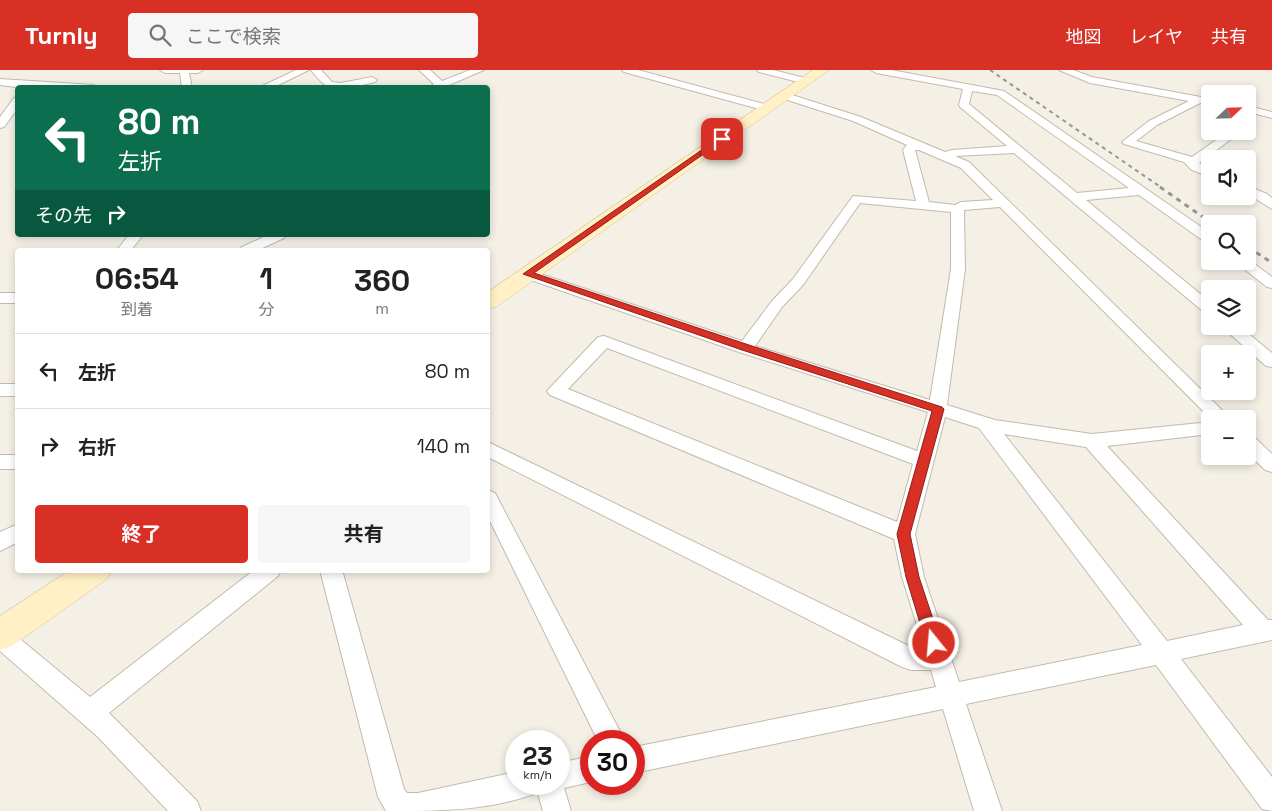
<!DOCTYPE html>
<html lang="ja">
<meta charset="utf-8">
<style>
:root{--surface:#fff;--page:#f6f6f6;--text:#222;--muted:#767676;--line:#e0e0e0;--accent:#d93025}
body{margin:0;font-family:"Space Grotesk","Noto Sans JP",sans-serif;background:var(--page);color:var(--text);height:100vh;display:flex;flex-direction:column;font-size:19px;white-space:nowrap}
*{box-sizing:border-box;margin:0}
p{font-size:16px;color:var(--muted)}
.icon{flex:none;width:28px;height:28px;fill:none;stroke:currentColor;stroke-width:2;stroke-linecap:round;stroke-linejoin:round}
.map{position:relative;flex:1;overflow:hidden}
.sheet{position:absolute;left:15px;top:178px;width:475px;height:325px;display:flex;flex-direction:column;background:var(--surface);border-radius:5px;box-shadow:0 2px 8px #0003}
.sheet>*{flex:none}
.hud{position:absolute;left:15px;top:15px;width:475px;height:152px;border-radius:5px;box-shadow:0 2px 8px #0003;background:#0b6e4f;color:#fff;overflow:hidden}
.needle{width:32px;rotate:67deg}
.controls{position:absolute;left:1201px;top:15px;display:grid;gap:10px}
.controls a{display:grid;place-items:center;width:55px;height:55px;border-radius:5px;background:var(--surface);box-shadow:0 2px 8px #0003;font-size:25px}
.speed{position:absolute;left:505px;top:660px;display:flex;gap:10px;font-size:25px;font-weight:700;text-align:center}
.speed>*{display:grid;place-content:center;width:65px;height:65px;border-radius:50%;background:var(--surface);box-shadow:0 2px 8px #0003;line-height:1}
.speed small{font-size:12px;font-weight:400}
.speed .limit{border:8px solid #d22;background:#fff;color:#111}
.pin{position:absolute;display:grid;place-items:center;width:42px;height:42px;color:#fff;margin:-21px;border-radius:10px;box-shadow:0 2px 8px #0006}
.me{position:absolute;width:55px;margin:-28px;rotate:343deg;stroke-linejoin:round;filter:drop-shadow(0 0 4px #0008)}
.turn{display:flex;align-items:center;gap:18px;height:105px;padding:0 20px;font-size:22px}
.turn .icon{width:65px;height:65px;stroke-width:2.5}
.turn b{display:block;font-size:35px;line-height:42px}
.then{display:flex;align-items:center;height:48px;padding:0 20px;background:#0003;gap:10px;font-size:19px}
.eta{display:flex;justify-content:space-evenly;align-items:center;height:85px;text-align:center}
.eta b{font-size:30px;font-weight:700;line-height:35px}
.cta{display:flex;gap:10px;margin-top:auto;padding:10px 20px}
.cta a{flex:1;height:58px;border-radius:5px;background:var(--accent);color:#fff;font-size:20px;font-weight:700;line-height:58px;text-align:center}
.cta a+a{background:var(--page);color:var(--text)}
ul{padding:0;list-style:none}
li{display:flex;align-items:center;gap:15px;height:75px;padding:0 20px;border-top:1px solid var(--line)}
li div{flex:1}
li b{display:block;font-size:19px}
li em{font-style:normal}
header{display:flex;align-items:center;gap:30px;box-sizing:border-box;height:70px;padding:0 25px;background:var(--accent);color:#fff}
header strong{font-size:24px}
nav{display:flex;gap:28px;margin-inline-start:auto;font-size:18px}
.search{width:350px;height:45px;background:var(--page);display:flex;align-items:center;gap:12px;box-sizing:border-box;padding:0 18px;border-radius:5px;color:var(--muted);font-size:19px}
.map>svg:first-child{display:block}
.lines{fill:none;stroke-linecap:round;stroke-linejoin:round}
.street-casing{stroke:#c3baab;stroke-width:2}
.secondary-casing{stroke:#d6c494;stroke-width:1}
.street{fill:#fff;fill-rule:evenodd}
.secondary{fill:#fff1c5;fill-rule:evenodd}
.rail-far1{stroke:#969696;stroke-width:2;stroke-dasharray:4 4;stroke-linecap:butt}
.rail{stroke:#969696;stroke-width:3;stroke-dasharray:5 5;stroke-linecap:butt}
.route{fill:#d93025;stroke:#8d1f18}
</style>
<header>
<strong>Turnly</strong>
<div class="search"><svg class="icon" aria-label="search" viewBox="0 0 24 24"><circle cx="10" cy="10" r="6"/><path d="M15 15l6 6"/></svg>ここで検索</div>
<nav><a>地図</a><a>レイヤ</a><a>共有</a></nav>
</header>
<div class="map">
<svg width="1272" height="741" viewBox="0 0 1272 741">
<rect width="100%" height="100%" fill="#f4f0e6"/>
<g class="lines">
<g class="street-casing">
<g id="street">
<polygon points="160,0 203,0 198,3 189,3 192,18 182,18 180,3 165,3"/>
<polygon points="296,0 309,0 272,18 258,18"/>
<path d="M311,0H321L332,12L341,13L372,7L377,10L375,12C364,15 334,22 325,15C320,11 315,5 311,0Z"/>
<polygon points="419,0 430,0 442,11 470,0 484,0 442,18 427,18 434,14"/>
<polygon points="622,0 638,0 771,36 772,38 767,41 763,40 624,2"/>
<polygon points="757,0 773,0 809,9 811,11 806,14 759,2"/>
<path d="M871,0H891L1004,21L1210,163V173L1205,172L1139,125L1086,130L1210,232V245L1205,243L1014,83L955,86L969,92L1231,349H1211L1000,137L964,140L965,199L947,335L995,350L1092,364L1210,352V364L1107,376L1268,550H1272V570L1181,589L1272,707V741L1262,739L1156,595L966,634L1002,741H974L943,639L634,703V677L936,617L931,600H911L902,597L488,387V372L913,578H924L902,507L894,469L550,325L547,321L598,267L604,266L917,381L928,342L739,282L522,207L520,204L522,201H532L742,271L772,231L793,209L853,126L916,131L903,80L907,75L853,51L781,28V24H789L861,47L945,82L952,80L1007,76L960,37L959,35L963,19L876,3ZM972,21L997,25L1129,118L1077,123L969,34ZM915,80H919L961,98L993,130L961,132L955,135L929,132ZM860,133L951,142V199L930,330L755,276L782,237L803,215ZM607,278L913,394L897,452L568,319ZM945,347L979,358L1142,575L959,612L924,507L915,464ZM1004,364L1086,377L1243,555L1167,571Z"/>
<polygon points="1059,0 1073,0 1092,7 1201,27 1206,30 1157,55 1136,71 1192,87 1229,61 1242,61 1199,93 1210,99 1210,107 1192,100 1184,92 1124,74 1122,72 1149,51 1189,31 1090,13"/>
<polygon points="0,9 94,15 99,18 24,18 0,15"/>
<polygon points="18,27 18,38 4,57 0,58 0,47 14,28"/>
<polygon points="1248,36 1272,42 1272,48 1248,42"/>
<polygon points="1248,116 1267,124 1272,128 1272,139 1248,124"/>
<polygon points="129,165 143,165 131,180 117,180"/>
<polygon points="268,165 286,165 284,168 258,180 240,180 242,177"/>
<polygon points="1248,189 1272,207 1272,218 1267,217 1234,191 1248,191"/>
<rect x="0" y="223" width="18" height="10"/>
<polygon points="1221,256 1239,256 1272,283 1272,297 1266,296"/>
<rect x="0" y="314" width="18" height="12"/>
<polygon points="1248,366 1255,368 1272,384 1272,402 1265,400 1248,383"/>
<rect x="0" y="385" width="18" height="14"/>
<polygon points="488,420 495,423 625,671 598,671 488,447"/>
<polygon points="18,454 18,472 0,481 0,462"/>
<polygon points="254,500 281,500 278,506 109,643 197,731 201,741 168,741 98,667 0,581 0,555 8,559 90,627"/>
<path d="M320,500H342L404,719L407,723H418L516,702V714H559V693L591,686V712L564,718L571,741H543L536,717L534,724C487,741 436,741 386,741L378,727Z"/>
</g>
</g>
<g class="secondary-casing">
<g id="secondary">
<polygon points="813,0 829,0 496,237 488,239 488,222"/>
<polygon points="70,500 112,500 107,509 12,576 0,580 0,546"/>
</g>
</g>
<use href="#street" class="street"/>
<use href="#secondary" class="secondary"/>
<polyline class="rail-far1" points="990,0 1162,118"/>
<g class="rail">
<polyline points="1160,117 1213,154"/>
<polyline points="1248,177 1272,193"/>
</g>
</g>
<polygon class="route" points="719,68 725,69 534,203 749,275 942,337 944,339 910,464 919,507 941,573 939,578 934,579 928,578 926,573 906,507 897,464 932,341 742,280 523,204"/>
</svg>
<div class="controls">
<a><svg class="needle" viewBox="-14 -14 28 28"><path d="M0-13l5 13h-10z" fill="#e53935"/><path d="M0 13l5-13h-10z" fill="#767676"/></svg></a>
<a><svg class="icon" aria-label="sound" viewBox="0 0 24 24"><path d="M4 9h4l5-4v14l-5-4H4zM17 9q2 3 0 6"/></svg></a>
<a><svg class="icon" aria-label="search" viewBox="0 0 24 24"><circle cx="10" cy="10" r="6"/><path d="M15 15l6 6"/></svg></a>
<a><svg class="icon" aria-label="layers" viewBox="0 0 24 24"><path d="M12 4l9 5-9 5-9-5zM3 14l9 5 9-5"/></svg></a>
<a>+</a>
<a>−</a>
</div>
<div class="speed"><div>23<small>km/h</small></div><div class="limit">30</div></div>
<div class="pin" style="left:722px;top:69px;background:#d93025"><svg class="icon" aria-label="arrive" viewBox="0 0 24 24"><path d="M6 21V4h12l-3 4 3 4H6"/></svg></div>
<svg class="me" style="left:934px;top:573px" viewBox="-20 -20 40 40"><circle r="17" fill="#d93025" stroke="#fff" stroke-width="3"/><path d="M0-11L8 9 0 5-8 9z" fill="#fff"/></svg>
<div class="hud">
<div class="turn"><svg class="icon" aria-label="left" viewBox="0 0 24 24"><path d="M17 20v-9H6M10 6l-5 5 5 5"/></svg><div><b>80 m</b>左折</div></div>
<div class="then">その先<svg class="icon" aria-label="right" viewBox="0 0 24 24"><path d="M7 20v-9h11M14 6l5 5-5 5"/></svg></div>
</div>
<section class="sheet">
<div class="eta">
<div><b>06:54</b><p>到着</p></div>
<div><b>1</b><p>分</p></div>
<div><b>360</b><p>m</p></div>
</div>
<ul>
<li><svg class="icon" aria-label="left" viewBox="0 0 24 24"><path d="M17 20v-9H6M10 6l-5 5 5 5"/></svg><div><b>左折</b></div><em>80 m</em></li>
<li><svg class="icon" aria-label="right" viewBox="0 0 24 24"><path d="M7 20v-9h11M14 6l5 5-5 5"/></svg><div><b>右折</b></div><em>140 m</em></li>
</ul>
<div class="cta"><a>終了</a><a>共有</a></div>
</section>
</div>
